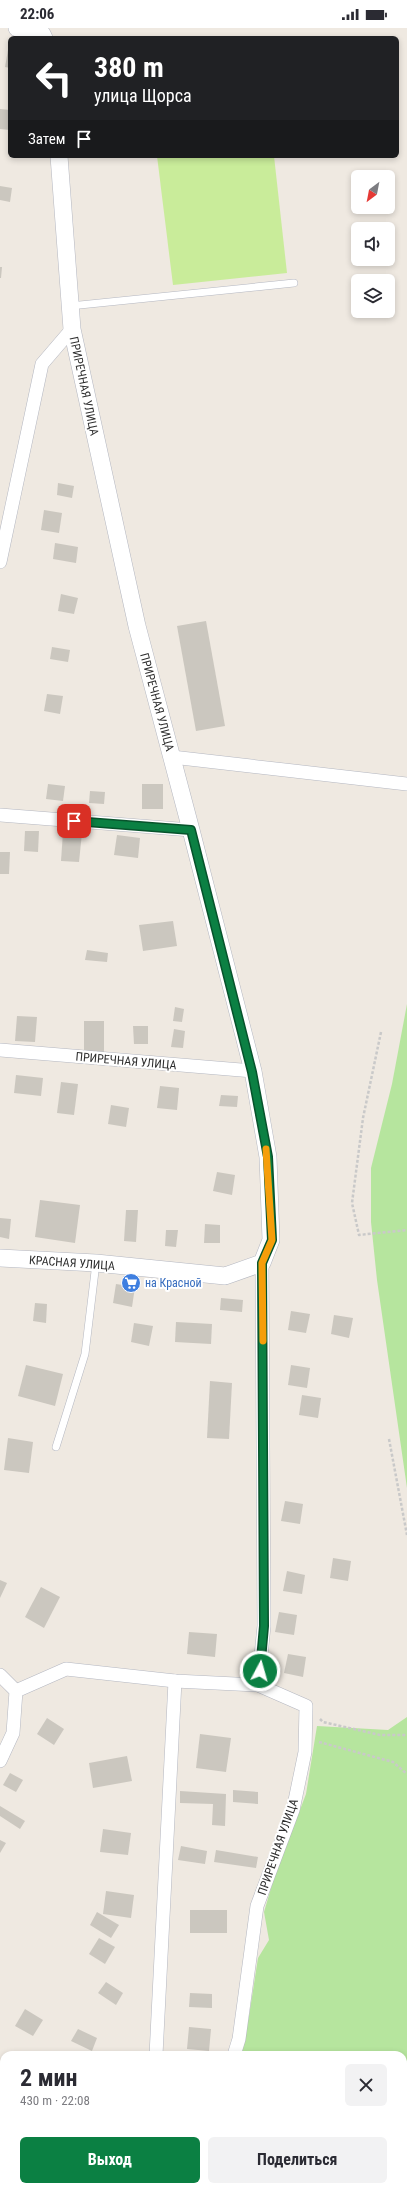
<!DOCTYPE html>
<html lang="ru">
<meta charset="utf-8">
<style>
:root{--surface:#fff;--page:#f2f2f3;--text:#2b2b33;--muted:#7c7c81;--accent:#0b8043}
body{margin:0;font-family:"Roboto Condensed",sans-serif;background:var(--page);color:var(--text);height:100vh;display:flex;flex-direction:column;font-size:15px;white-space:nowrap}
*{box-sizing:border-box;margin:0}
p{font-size:13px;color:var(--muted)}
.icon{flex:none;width:22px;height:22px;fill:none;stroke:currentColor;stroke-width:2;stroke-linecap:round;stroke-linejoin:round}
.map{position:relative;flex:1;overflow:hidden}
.drawer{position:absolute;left:0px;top:2023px;width:407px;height:140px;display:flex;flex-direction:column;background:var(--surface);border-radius:12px 12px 0 0;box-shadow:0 2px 6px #0003}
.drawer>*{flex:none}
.hud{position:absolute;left:8px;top:8px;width:391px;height:122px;border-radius:6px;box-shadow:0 2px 6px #0003;background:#202124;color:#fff;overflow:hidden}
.needle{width:26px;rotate:212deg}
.fabs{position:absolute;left:351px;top:142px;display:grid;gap:8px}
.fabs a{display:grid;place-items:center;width:44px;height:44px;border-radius:6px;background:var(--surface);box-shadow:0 2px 6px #0003;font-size:20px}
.pin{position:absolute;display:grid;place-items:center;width:34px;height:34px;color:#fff;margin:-17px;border-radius:8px;box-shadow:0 2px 6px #0006}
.me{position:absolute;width:44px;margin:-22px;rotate:6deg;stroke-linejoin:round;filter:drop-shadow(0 0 3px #0008)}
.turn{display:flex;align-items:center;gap:14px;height:84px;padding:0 20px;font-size:18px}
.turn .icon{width:52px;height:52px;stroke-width:2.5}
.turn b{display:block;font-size:28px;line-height:34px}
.then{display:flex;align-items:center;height:38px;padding:0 20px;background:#0003;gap:8px;font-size:15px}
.round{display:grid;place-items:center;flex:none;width:42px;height:42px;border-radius:6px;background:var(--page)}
.head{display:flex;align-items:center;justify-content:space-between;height:68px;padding:0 20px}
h1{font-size:24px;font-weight:700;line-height:30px}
.cta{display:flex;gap:8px;margin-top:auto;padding:8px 20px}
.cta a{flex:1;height:46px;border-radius:6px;background:var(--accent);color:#fff;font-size:16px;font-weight:700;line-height:46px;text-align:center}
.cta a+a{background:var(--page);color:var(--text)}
.status{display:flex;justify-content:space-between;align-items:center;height:28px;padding:0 20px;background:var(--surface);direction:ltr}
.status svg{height:11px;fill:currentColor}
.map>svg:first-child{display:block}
.green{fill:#b6e59e}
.pitch{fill:#c9ec9a}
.building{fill:#cbc7bf}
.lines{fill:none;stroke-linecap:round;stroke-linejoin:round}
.service-casing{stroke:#b4b7c1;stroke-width:8}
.minor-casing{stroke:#b4b7c1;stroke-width:14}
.tertiary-casing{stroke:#b4b7c1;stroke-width:18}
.path{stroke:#c9c9c9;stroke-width:2.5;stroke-dasharray:3 2;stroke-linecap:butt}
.service{stroke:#fff;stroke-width:7}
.minor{stroke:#fff;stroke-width:13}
.tertiary{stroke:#fff;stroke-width:17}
.route-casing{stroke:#07532c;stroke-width:10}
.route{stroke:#0b8043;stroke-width:7}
.slow{stroke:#f59e0b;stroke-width:7}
.labels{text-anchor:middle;stroke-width:4;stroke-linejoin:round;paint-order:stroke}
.street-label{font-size:12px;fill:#2e2e2e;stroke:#fff}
.shop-label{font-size:12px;fill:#366cbe;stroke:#fff;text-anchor:start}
</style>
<div class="status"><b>22:06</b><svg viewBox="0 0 49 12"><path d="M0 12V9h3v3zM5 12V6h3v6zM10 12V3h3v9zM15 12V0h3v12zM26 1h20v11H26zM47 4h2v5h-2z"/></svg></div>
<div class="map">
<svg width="407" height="2163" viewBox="0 0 407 2163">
<rect width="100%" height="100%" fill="#efe9e1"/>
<g class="green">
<polygon points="407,976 407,1460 377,1252 371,1194 371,1140 392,1056"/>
<polygon points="407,1689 407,2163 185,2163 187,2159 403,2159 403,2027 241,2027 249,1988 258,1930 269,1912 264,1884 274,1850 306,1766 317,1698 388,1702"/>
</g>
<polygon class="pitch" points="157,128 274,128 287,245 173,257"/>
<g class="building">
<polygon points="8,22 10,22 10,40 5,39"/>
<polygon points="0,81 10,82 10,102 0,101"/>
<polygon points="0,158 12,160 10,174 0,172"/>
<polygon points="0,239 2,239 1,250 0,250"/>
<polygon points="58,455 74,458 72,470 57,467"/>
<polygon points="44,482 62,485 59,505 41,502"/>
<polygon points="55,515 78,519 76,535 53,531"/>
<polygon points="61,566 78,570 74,586 58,583"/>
<polygon points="206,593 225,698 196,703 177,598"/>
<polygon points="52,619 70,622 68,634 50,631"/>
<polygon points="47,666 63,668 60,686 44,683"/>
<polygon points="48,756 65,758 63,773 46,771"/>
<rect x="142" y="756" width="21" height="25"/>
<polygon points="90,763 105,764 104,776 89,775"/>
<polygon points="25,803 39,803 38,824 24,823"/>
<polygon points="63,804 82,805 79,834 61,833"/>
<polygon points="117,807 140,810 138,830 114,827"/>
<polygon points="0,824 10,824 9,846 0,846"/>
<polygon points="173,893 177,918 143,923 139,897"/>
<polygon points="87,922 108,925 107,934 85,932"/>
<polygon points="175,979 184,981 182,994 173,993"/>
<polygon points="17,988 37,989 35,1014 15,1013"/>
<polygon points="84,993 104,993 104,1024 84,1023"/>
<polygon points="133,998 148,998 148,1016 134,1016"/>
<polygon points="174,1001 185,1003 183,1020 171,1019"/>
<polygon points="16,1047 43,1050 41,1068 14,1065"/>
<polygon points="61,1054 78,1056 74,1087 57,1085"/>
<polygon points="160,1058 179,1060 177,1082 157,1080"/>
<polygon points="221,1067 238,1068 237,1079 219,1078"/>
<polygon points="111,1077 129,1080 126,1099 108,1096"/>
<polygon points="217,1144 235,1147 232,1167 213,1163"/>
<polygon points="40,1172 80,1177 75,1215 35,1209"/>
<polygon points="126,1182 138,1182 136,1214 124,1213"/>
<polygon points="0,1190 11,1191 9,1211 0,1209"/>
<polygon points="205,1196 220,1197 220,1215 204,1215"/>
<polygon points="166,1202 178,1202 176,1219 165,1218"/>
<polygon points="116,1256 135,1259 132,1279 113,1275"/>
<polygon points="221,1270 243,1272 242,1284 220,1282"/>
<polygon points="35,1275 47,1276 46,1295 33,1293"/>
<polygon points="291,1283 310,1286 306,1305 288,1302"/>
<polygon points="334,1287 353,1290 349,1310 331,1306"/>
<polygon points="176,1294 212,1296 211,1316 175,1314"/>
<polygon points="134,1295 153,1298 149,1318 131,1314"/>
<polygon points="26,1337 63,1346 55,1378 18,1368"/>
<polygon points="291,1337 310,1340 307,1360 288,1357"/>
<polygon points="210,1353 232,1355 229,1411 207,1410"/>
<polygon points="302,1367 321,1370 318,1390 299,1387"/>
<polygon points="8,1410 33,1414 29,1445 4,1442"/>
<polygon points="285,1473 303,1476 300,1496 281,1493"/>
<polygon points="333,1530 351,1533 348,1553 330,1550"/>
<polygon points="287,1543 305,1547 302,1566 283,1563"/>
<polygon points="0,1552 7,1555 0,1570"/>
<polygon points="41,1559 60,1569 44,1600 25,1589"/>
<polygon points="279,1584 297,1587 294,1607 275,1604"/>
<polygon points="189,1604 217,1606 215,1629 187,1626"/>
<polygon points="288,1626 306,1629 303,1649 284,1645"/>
<polygon points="47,1690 64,1701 54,1717 37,1706"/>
<polygon points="200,1706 231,1710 226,1744 196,1740"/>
<polygon points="127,1728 132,1753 93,1760 89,1735"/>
<polygon points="10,1745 23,1752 16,1764 3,1757"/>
<polygon points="233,1762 258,1764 258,1776 233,1774"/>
<polygon points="180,1763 226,1766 225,1798 212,1797 213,1776 180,1775"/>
<polygon points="0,1778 25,1793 20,1801 0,1788"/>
<polygon points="103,1801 131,1805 128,1827 100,1824"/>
<polygon points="0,1812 6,1815 0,1825"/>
<polygon points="181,1818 207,1823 205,1836 178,1832"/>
<polygon points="216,1822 258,1829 256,1840 214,1834"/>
<polygon points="106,1863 134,1867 131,1890 103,1886"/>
<rect x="190" y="1882" width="37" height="23"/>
<polygon points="97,1884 119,1897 111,1910 90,1897"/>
<polygon points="99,1910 115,1919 105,1936 89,1926"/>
<polygon points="106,1954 123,1965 116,1977 98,1965"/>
<polygon points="190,1965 212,1966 212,1980 189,1979"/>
<polygon points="25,1981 43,1992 33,2008 15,1998"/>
<polygon points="189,1999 211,2001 209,2023 187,2021"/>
<polygon points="78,2001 97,2010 92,2023 71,2013"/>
<polygon points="21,2159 37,2159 43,2163 19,2163"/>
<polygon points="134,2159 153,2159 152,2163 133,2163"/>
</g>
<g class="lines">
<g class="service-casing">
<g id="service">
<polyline points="70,278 294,255"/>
<polyline points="56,1419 85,1326 96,1235"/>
</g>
</g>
<g class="minor-casing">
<g id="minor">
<polyline points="0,534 42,336 72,301"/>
<polyline points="172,729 407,756"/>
<polyline points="0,787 191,802"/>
<polyline points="0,1022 253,1043"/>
<polyline points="0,1647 16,1663 13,1705 0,1733"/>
<polyline points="258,1657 264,1598 262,1235"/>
<polyline points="16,1663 66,1641 175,1653 258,1657 306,1678 305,1724 293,1782 257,1878 239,2011 234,2027"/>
<polyline points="156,2027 175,1653"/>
<polyline points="174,2163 175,2159"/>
</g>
</g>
<g class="tertiary-casing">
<g id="tertiary">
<polyline points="17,0 42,6 44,10"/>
<polyline points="0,1230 96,1235 225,1248 262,1235 271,1212 268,1129 253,1043 191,802 137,598 72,301 59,128"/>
</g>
</g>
<g class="path">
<polyline points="381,1004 363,1090 352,1175 359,1207 407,1202"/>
<polyline points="389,1411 407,1507"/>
<polyline points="320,1691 323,1694 380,1707 407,1707"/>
<polyline points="319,1714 393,1734 407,1746"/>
<polyline points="208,2159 219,2163"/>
<polyline points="228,2163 239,2163"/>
</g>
<use href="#service" class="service"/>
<use href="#minor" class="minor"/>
<use href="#tertiary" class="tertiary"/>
</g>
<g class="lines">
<g class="route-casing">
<polyline id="route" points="74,793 191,802 252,1044 268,1129 272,1212 262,1235 264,1598 260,1643"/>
</g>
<use href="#route" class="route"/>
<polyline class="slow" points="263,1313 262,1235 272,1212 266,1121"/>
</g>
<defs>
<g id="supermarket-disc" transform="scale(1)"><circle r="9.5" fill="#3f7fe0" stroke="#fff"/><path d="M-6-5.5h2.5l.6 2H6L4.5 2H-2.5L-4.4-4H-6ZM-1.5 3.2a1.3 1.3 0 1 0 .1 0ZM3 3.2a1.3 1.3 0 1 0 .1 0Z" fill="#fff"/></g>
</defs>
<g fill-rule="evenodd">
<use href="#supermarket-disc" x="131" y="1255"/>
</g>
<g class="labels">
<g class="street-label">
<text transform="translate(84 358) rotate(78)" y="4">ПРИРЕЧНАЯ УЛИЦА</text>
<text transform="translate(157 674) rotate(75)" y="4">ПРИРЕЧНАЯ УЛИЦА</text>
<text transform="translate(126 1033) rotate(5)" y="4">ПРИРЕЧНАЯ УЛИЦА</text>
<text transform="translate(72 1235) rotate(4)" y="4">КРАСНАЯ УЛИЦА</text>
<text transform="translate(278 1819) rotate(-71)" y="4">ПРИРЕЧНАЯ УЛИЦА</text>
</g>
<g class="shop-label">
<text x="145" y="1259">на Красной</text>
</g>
</g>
</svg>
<div class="fabs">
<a><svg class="needle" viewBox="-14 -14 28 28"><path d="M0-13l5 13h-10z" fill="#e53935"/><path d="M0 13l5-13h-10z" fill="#7c7c81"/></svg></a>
<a><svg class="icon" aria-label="sound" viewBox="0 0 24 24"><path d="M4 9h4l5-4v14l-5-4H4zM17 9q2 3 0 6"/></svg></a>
<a><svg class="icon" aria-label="layers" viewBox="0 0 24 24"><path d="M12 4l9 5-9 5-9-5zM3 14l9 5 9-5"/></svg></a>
</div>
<div class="pin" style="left:74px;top:793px;background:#d93025"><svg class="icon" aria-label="arrive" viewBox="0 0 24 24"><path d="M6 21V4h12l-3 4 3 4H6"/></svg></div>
<svg class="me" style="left:260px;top:1643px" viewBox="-20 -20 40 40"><circle r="17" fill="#0b8043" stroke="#fff" stroke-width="3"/><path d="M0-11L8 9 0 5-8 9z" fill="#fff"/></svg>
<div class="hud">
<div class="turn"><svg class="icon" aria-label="left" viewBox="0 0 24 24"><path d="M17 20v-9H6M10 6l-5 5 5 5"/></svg><div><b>380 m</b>улица Щорса</div></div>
<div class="then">Затем<svg class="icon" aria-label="arrive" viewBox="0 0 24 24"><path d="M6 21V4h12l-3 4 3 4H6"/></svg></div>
</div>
<section class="drawer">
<div class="head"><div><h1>2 мин</h1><p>430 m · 22:08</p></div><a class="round"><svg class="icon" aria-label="close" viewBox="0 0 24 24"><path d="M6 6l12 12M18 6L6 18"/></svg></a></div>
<div class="cta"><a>Выход</a><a>Поделиться</a></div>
</section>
</div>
